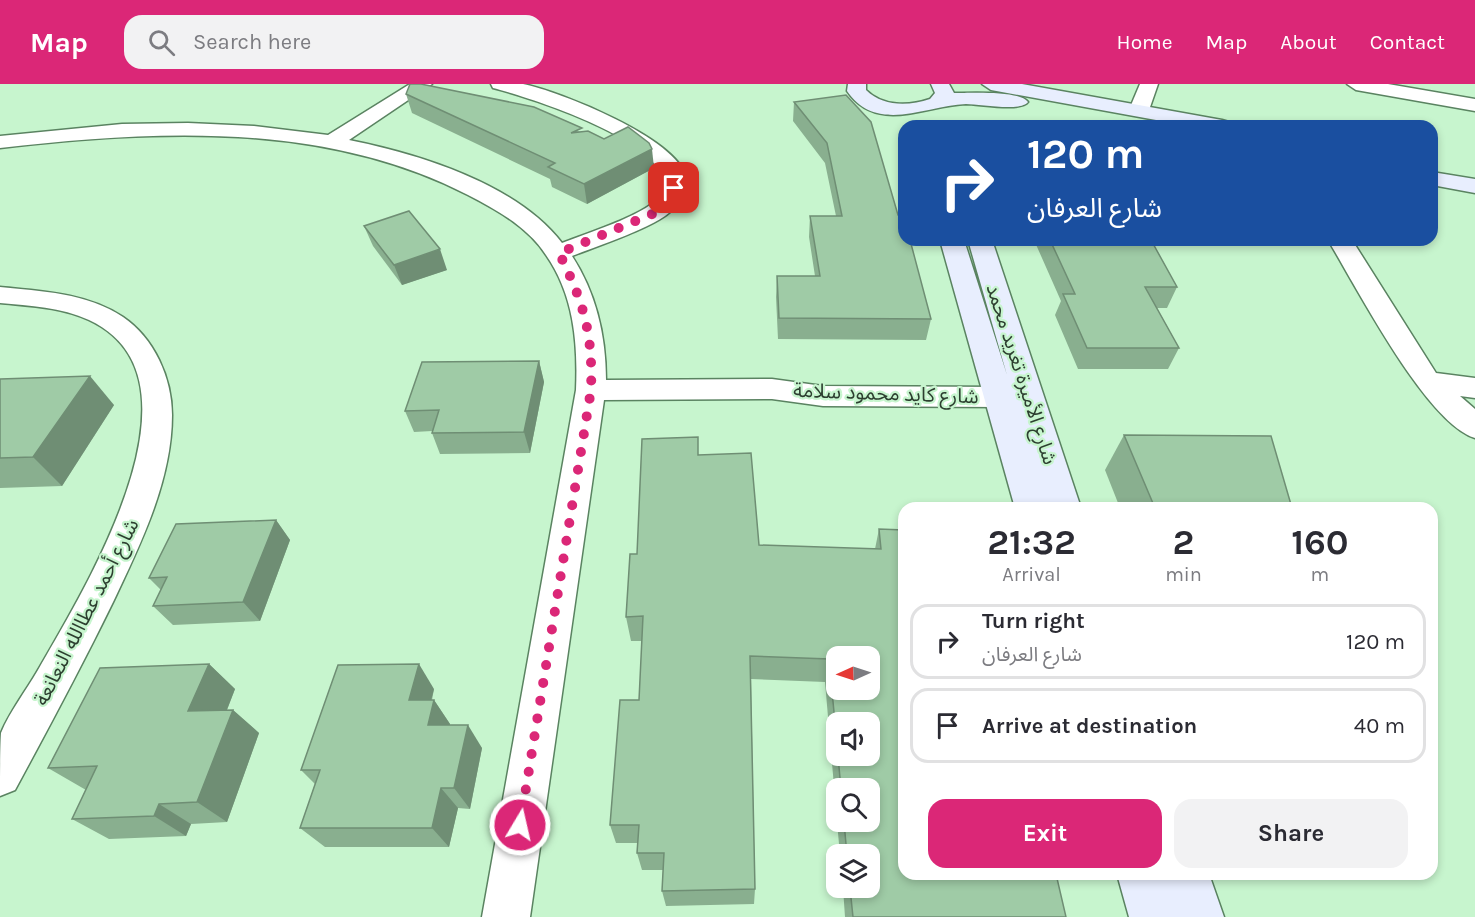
<!DOCTYPE html>
<meta charset="utf-8">
<style>
:root{--surface:#fff;--page:#f2f2f3;--text:#2b2b33;--muted:#7c7c81;--line:#e1e1e2;--accent:#db2777}
body{margin:0;font-family:Karla,"Noto Sans Arabic",sans-serif;background:var(--page);color:var(--text);height:100vh;display:flex;flex-direction:column;font-size:22px;white-space:nowrap}
*{box-sizing:border-box;margin:0}
p{font-size:20px;color:var(--muted)}
.icon{flex:none;width:33px;height:33px;fill:none;stroke:currentColor;stroke-width:2;stroke-linecap:round;stroke-linejoin:round}
.map{position:relative;flex:1;overflow:hidden}
.sheet{position:absolute;left:898px;top:418px;width:540px;height:378px;display:flex;flex-direction:column;background:var(--surface);border-radius:18px;box-shadow:0 3px 9px #0003}
.sheet>*{flex:none}
.guide{position:absolute;left:898px;top:36px;width:540px;height:126px;border-radius:18px;box-shadow:0 3px 9px #0003;background:#1a4fa0;color:#fff;overflow:hidden}
.needle{width:39px;rotate:267deg}
.tools{position:absolute;left:826px;top:562px;display:grid;gap:12px}
.tools a{display:grid;place-items:center;width:54px;height:54px;border-radius:12px;background:var(--surface);box-shadow:0 3px 9px #0003;font-size:30px}
.pin{position:absolute;display:grid;place-items:center;width:51px;height:51px;color:#fff;margin:-26px;border-radius:12px;box-shadow:0 3px 9px #0006}
.me{position:absolute;width:66px;margin:-33px;rotate:9deg;stroke-linejoin:round;filter:drop-shadow(0 0 4px #0008)}
.turn{display:flex;align-items:center;gap:21px;height:126px;padding:0 30px;font-size:27px}
.turn .icon{width:78px;height:78px;stroke-width:2.5}
.turn b{display:block;font-size:42px;line-height:51px}
.eta{display:flex;justify-content:space-evenly;align-items:center;height:102px;text-align:center}
.eta b{font-size:36px;font-weight:700;line-height:42px}
.button{display:flex;gap:12px;margin-top:auto;padding:12px 30px}
.button a{flex:1;height:69px;border-radius:18px;background:var(--accent);color:#fff;font-size:24px;font-weight:700;line-height:69px;text-align:center}
.button a+a{background:var(--page);color:var(--text)}
ul{padding:0;list-style:none}
li{display:flex;align-items:center;gap:18px;height:75px;margin:0 12px 9px;padding:0 18px;border:3px solid var(--line);border-radius:18px}
li div{flex:1}
li b{display:block;font-size:22px}
li em{font-style:normal}
header{display:flex;align-items:center;gap:36px;box-sizing:border-box;height:84px;padding:0 30px;background:var(--accent);color:#fff}
header strong{font-size:28px}
nav{display:flex;gap:33px;margin-inline-start:auto;font-size:21px}
.search{width:420px;height:54px;background:var(--page);display:flex;align-items:center;gap:15px;box-sizing:border-box;padding:0 21px;border-radius:18px;color:var(--muted);font-size:22px}
.map>svg:first-child{display:block}
.lines{fill:none;stroke-linecap:round;stroke-linejoin:round}
.street-casing{stroke:#5a8361;stroke-width:3}
.secondary-casing{stroke:#5a8361;stroke-width:3}
.street{fill:#fff;fill-rule:evenodd}
.secondary{fill:#e8eefe;fill-rule:evenodd}
.wall{fill:#89af8f;fill-rule:evenodd}
.shaded-wall{fill:#6f8e74}
.building{fill:#9fcba6;stroke:#6f8e74;stroke-width:1.5;fill-rule:evenodd}
.route{stroke:#db2777;stroke-width:10;stroke-dasharray:0 18}
.labels{text-anchor:middle;stroke-width:4.5;stroke-linejoin:round;paint-order:stroke}
.street-label{font-size:20px;fill:#2d3f30;stroke:#c7f5ce}
</style>
<header>
<strong>Map</strong>
<div class="search"><svg class="icon" aria-label="search" viewBox="0 0 24 24"><circle cx="10" cy="10" r="6"/><path d="M15 15l6 6"/></svg>Search here</div>
<nav><a>Home</a><a>Map</a><a>About</a><a>Contact</a></nav>
</header>
<div class="map">
<svg width="1475" height="833" viewBox="0 0 1475 833">
<rect width="100%" height="100%" fill="#c7f5ce"/>
<g class="lines">
<g class="street-casing">
<g id="street">
<path d="M410,0H432L349,56C419,70 517,100 562,159C585,150 644,131 657,115C697,65 525,12 493,4L491,0C501,0 513,0 523,0C559,7 679,55 686,94C688,106 679,118 672,126C658,142 595,163 572,172C596,209 606,252 606,296L772,295L823,302L1000,303L1010,306L1015,313L1010,320L1000,323L823,322L772,315L604,316L530,833H482L576,306C578,259 574,211 546,171C528,143 497,126 468,111C324,37 156,46 0,64V52L122,40L188,39L254,42L328,51Z"/>
<polygon points="1140,0 1158,0 1149,26 1139,32 1129,26"/>
<polygon points="1347,0 1388,0 1475,15 1475,27 1356,6"/>
<path d="M1328,156H1352L1436,289L1475,294V314L1460,312L1475,325V354C1426,339 1356,202 1328,156Z"/>
<path d="M0,203C40,207 88,209 123,233C154,254 172,294 172,331C172,396 141,459 114,516C83,580 49,643 15,706L0,712C0,697 0,662 1,649C10,627 26,607 38,586C82,509 216,295 89,236C61,223 30,222 0,219Z"/>
</g>
</g>
<g class="secondary-casing">
<g id="secondary">
<path d="M848,0H866V6C883,23 909,22 930,15L935,9L931,0H949L954,9C969,9 1019,6 1028,18C1021,28 979,20 966,20C927,21 877,51 847,7Z"/>
<polygon points="982,0 1022,0 1222,36 1229,38 1232,42 1189,42 991,6"/>
<polygon points="1432,88 1475,95 1475,109 1432,101"/>
<polygon points="940,156 964,156 1007,291 968,156 992,156 1081,424 1015,424"/>
<polygon points="1117,790 1163,790 1164,794 1163,790 1209,790 1224,833 1129,833"/>
</g>
</g>
<use href="#street" class="street"/>
<use href="#secondary" class="secondary"/>
</g>
<g class="wall">
<polygon points="406,10 582,48 654,84 587,120 552,103 550,95 412,29"/>
<polygon points="794,18 898,131 931,235 926,256 778,255 776,213 777,192 815,192 809,153 810,132 836,132 825,79 793,37"/>
<polygon points="364,142 447,186 402,201 373,162"/>
<polygon points="1034,156 1151,156 1177,203 1167,224 1157,224 1179,264 1168,285 1078,285 1055,231 1061,217"/>
<polygon points="539,277 544,298 530,369 440,370 432,349 432,347 414,348 405,327"/>
<polygon points="0,295 114,321 62,402 0,404"/>
<polygon points="1124,351 1292,424 1120,424 1105,386"/>
<path d="M699,371L759,461L875,465L879,445L1066,833H845L843,804H870V771H840L837,738H870V705H837V737L825,598L751,595L755,805L754,820L666,822L662,807L663,786H642L637,769L638,759H616L610,741L639,616L642,557H631L626,533L637,470ZM837,639L870,672H837Z"/>
<polygon points="276,436 290,456 260,537 173,541 153,522 161,506 149,494"/>
<polygon points="209,580 235,605 227,626 233,626 259,649 227,738 191,740 186,752 109,755 72,735 86,706 48,684"/>
<polygon points="434,605 432,616 434,616 450,640 449,641 482,664 470,725 458,724 449,763 325,763 300,744 315,700 301,686"/>
</g>
<g class="shaded-wall">
<polygon points="652,65 654,84 587,120 584,100"/>
<polygon points="440,165 447,186 402,201 394,181"/>
<polygon points="539,277 544,298 530,369 524,348"/>
<polygon points="90,292 114,321 62,402 33,373"/>
<polygon points="276,436 290,456 260,537 243,518"/>
<polygon points="209,580 235,605 217,651 188,627"/>
<polygon points="419,580 434,605 425,640 409,616"/>
<polygon points="434,616 450,640 444,664 428,641"/>
<polygon points="233,626 259,649 227,738 197,718"/>
<polygon points="468,641 482,664 470,725 454,704"/>
<polygon points="441,704 458,724 449,763 432,744"/>
<polygon points="159,720 191,740 186,752 154,732"/>
</g>
<g class="building">
<polygon points="410,0 421,0 534,23 582,44 571,49 588,47 604,55 628,43 649,59 652,65 584,100 548,83 555,79 406,10"/>
<polygon points="846,11 871,38 898,131 903,131 904,136 904,156 910,156 931,235 779,234 777,192 820,192 810,132 842,132 827,59 794,18"/>
<polygon points="409,127 440,165 394,181 364,142"/>
<polygon points="1050,156 1151,156 1177,203 1145,203 1179,264 1087,264 1063,210 1075,210"/>
<polygon points="539,277 524,348 432,349 439,326 405,327 422,278"/>
<polygon points="90,292 33,373 0,374 0,295"/>
<polygon points="1124,351 1271,352 1292,424 1155,424"/>
<path d="M698,353V371L751,369L759,461L881,465L879,445L904,446V790H1056L1066,833H853L850,804H870V771H847L844,738H870V705H841L838,672H870V639H837V660L829,575L750,572L755,805L662,807L664,769H637L639,741H610L620,616H639L643,532L626,533L630,470H637L642,355ZM837,573H870V606H837Z"/>
<polygon points="276,436 243,518 153,522 167,493 149,494 176,440"/>
<polygon points="209,580 188,627 233,626 197,718 159,720 154,732 72,735 97,682 48,684 100,584"/>
<polygon points="419,580 409,616 434,616 428,641 468,641 454,704 441,704 432,744 300,744 320,686 301,686 338,581"/>
</g>
<g class="lines">
<path class="route" d="M520,741L591,306C593,250 584,219 559,169L657,128L668,118L674,104"/>
</g>
<g class="labels">
<g class="street-label">
<text transform="translate(1022 290) rotate(72)" y="7">شارع الأميرة تغريد محمد</text>
<text transform="translate(886 309) rotate(2)" y="7">شارع كايد محمود سلامة</text>
<text transform="translate(86 528) rotate(-63)" y="7">شارع أحمد عطاالله النعانعة</text>
</g>
</g>
</svg>
<div class="tools">
<a><svg class="needle" viewBox="-14 -14 28 28"><path d="M0-13l5 13h-10z" fill="#e53935"/><path d="M0 13l5-13h-10z" fill="#7c7c81"/></svg></a>
<a><svg class="icon" aria-label="sound" viewBox="0 0 24 24"><path d="M4 9h4l5-4v14l-5-4H4zM17 9q2 3 0 6"/></svg></a>
<a><svg class="icon" aria-label="search" viewBox="0 0 24 24"><circle cx="10" cy="10" r="6"/><path d="M15 15l6 6"/></svg></a>
<a><svg class="icon" aria-label="layers" viewBox="0 0 24 24"><path d="M12 4l9 5-9 5-9-5zM3 14l9 5 9-5"/></svg></a>
</div>
<div class="pin" style="left:674px;top:104px;background:#d93025"><svg class="icon" aria-label="arrive" viewBox="0 0 24 24"><path d="M6 21V4h12l-3 4 3 4H6"/></svg></div>
<svg class="me" style="left:520px;top:741px" viewBox="-20 -20 40 40"><circle r="17" fill="#db2777" stroke="#fff" stroke-width="3"/><path d="M0-11L8 9 0 5-8 9z" fill="#fff"/></svg>
<div class="guide">
<div class="turn"><svg class="icon" aria-label="right" viewBox="0 0 24 24"><path d="M7 20v-9h11M14 6l5 5-5 5"/></svg><div><b>120 m</b>شارع العرفان</div></div>
</div>
<section class="sheet">
<div class="eta">
<div><b>21:32</b><p>Arrival</p></div>
<div><b>2</b><p>min</p></div>
<div><b>160</b><p>m</p></div>
</div>
<ul>
<li><svg class="icon" aria-label="right" viewBox="0 0 24 24"><path d="M7 20v-9h11M14 6l5 5-5 5"/></svg><div><b>Turn right</b><p>شارع العرفان</p></div><em>120 m</em></li>
<li><svg class="icon" aria-label="arrive" viewBox="0 0 24 24"><path d="M6 21V4h12l-3 4 3 4H6"/></svg><div><b>Arrive at destination</b></div><em>40 m</em></li>
</ul>
<div class="button"><a>Exit</a><a>Share</a></div>
</section>
</div>
